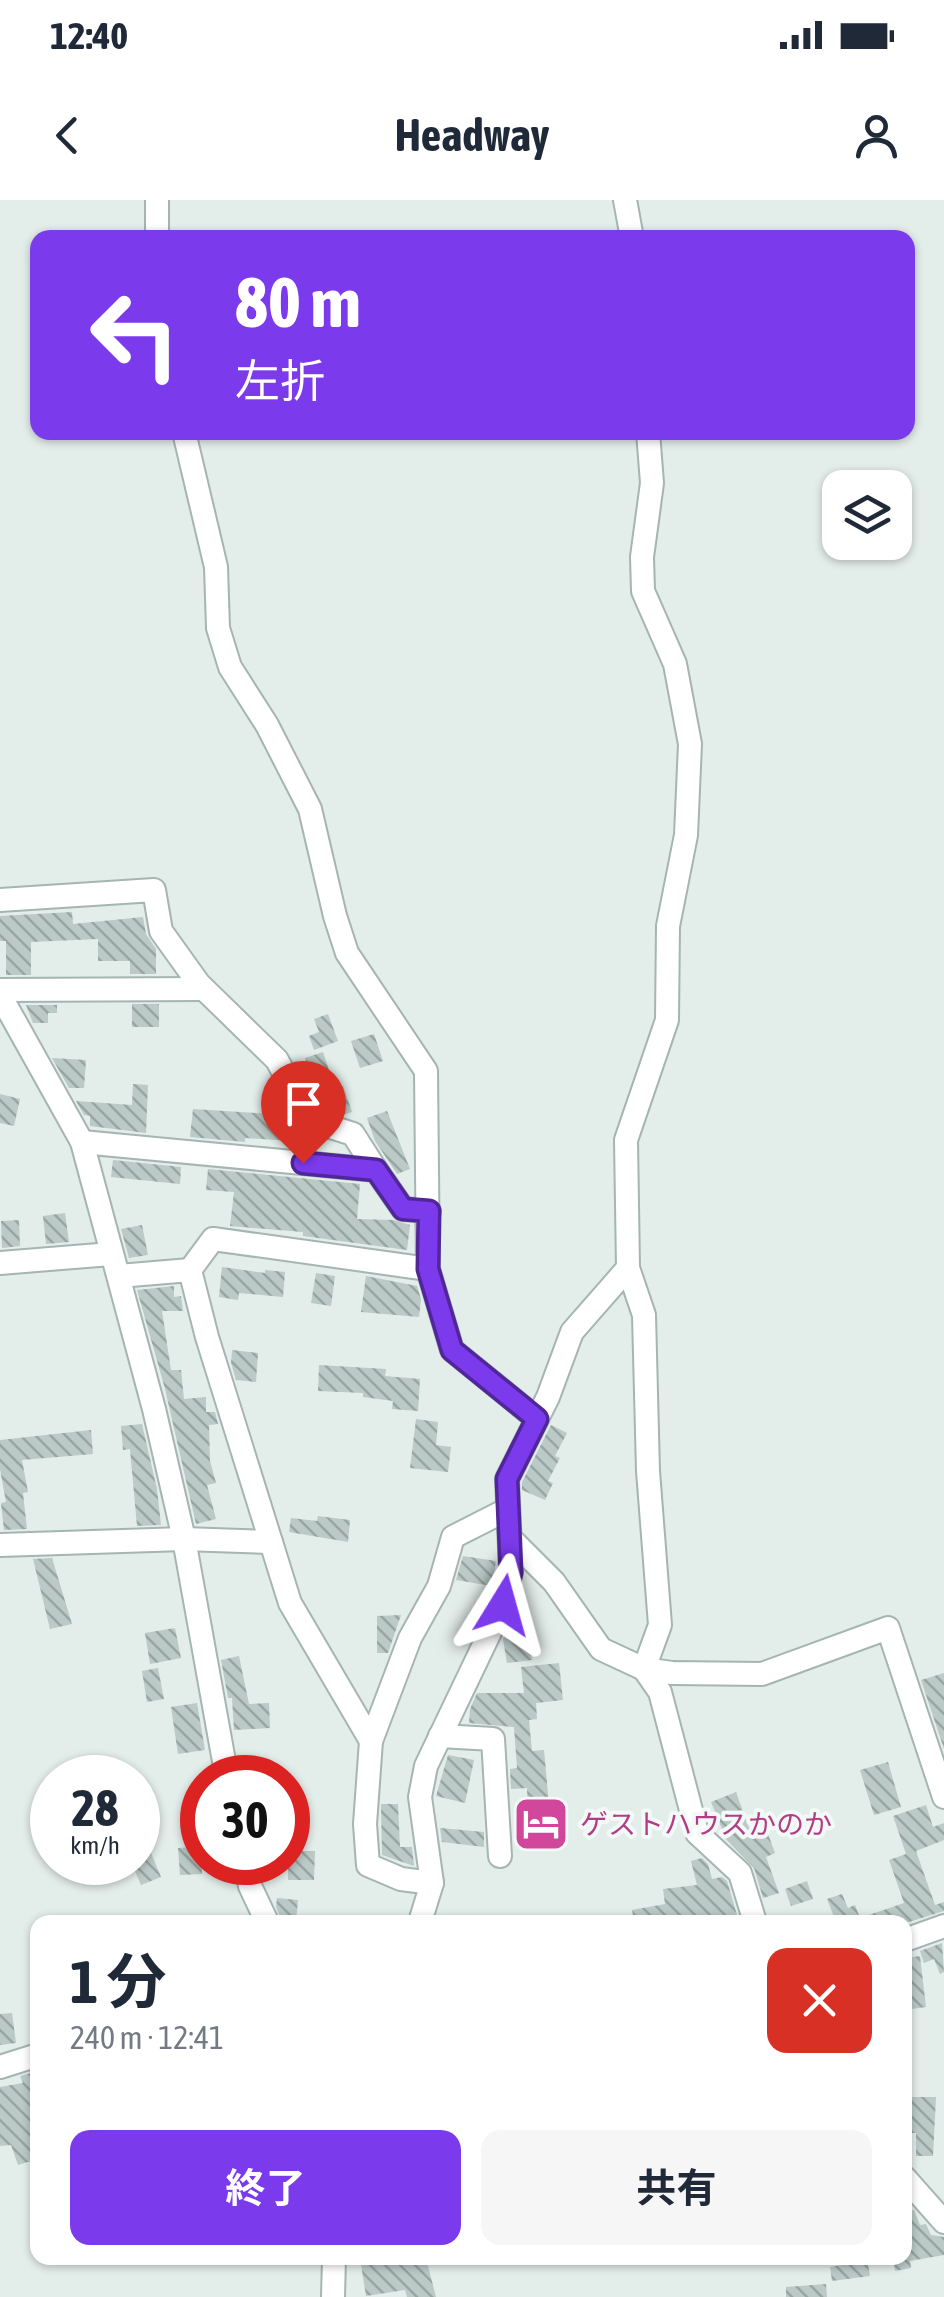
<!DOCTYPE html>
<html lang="ja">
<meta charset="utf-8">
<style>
:root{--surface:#fff;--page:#f6f6f7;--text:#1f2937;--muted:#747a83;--accent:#7c3aed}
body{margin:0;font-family:"Asap Condensed","Noto Sans JP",sans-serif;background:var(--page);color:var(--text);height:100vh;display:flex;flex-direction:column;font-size:38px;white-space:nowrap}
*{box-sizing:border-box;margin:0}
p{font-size:32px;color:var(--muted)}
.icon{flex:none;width:55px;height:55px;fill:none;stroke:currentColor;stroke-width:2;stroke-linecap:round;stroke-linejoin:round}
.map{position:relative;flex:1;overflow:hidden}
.details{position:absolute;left:30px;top:1715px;width:882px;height:350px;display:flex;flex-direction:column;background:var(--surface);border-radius:20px;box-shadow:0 2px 8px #0004}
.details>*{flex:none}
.hud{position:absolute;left:30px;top:30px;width:885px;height:210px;border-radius:20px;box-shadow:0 2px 8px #0004;background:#7c3aed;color:#fff;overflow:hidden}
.controls{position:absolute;left:822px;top:270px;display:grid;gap:20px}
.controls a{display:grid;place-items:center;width:90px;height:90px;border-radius:20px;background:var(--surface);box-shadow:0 2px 8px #0004;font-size:50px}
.speed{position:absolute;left:30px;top:1555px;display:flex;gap:20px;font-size:50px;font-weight:700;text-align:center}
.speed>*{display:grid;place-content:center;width:130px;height:130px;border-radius:50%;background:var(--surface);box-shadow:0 2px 8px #0004;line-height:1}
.speed small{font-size:25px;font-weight:400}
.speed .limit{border:15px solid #d22;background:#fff;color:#111}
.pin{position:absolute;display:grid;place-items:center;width:85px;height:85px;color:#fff;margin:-102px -42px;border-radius:50% 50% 50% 0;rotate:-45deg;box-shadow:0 0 10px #0007}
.pin .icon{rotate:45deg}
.me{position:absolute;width:110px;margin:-55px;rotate:8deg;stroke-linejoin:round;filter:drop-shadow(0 0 8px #0008)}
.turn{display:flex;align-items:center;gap:35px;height:210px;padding:0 40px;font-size:45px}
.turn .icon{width:130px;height:130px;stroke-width:2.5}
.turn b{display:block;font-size:70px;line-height:85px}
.round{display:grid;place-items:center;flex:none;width:105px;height:105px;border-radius:20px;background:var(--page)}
.head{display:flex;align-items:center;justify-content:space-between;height:170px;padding:0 40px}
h1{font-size:60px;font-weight:700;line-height:75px}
.action{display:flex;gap:20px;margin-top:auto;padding:20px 40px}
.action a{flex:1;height:115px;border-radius:20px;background:var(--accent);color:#fff;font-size:40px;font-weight:700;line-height:115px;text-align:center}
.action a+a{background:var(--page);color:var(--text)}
.status{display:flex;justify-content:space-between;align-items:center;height:70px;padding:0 50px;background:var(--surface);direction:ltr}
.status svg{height:28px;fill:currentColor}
header{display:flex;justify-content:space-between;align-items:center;height:130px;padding:0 40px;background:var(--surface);font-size:45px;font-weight:700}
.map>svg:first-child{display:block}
.building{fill:url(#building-back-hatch)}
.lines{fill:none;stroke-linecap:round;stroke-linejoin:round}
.minor-casing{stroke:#a5b5b2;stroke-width:26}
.minor{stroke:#fff;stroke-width:22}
.route-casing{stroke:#51269a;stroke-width:25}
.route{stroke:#7c3aed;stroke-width:18}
.labels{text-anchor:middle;stroke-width:8;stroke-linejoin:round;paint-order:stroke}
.hotel-label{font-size:28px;fill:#b23c85;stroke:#f3f9f7;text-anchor:start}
</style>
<div class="status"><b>12:40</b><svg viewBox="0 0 49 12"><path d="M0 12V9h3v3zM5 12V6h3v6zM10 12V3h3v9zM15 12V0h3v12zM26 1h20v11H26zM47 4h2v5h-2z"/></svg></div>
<header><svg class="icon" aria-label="back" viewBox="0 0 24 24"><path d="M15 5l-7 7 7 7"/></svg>Headway<svg class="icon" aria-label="person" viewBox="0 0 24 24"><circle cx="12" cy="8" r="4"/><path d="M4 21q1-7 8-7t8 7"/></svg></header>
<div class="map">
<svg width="944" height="2097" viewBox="0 0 944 2097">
<defs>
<pattern id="building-back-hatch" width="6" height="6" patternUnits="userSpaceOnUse" patternTransform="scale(2.5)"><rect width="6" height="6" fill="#bbcac6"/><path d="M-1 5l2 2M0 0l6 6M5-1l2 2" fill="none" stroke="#98a5a2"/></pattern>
</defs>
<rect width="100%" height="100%" fill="#e3edea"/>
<g class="building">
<polygon points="72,712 73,724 143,717 146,734 156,749 156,774 130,774 130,761 98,761 98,739 31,742 31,775 6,775 6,741 0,741 0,716"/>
<rect x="132" y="804" width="27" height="23"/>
<polygon points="26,805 57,805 57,813 48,813 48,823 33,823"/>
<polygon points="328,814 338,841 314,850 309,836 319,832 314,819"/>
<polygon points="374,834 383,861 360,868 351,841"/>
<polygon points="323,852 332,879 315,885 305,858"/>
<polygon points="52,858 86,860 84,888 69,888"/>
<polygon points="133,884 148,885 146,933 90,926 90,916 84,915 76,901 132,905"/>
<polygon points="343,886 352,912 342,915 331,911 325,892"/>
<polygon points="0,894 20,899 14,926 0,923"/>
<polygon points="193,909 289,915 293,922 292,941 245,938 245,942 190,937"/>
<polygon points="387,911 410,969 397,974 375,941 367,918"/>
<polygon points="113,960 181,967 180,984 111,977"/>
<polygon points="208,969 360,984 357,1019 393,1020 410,1025 407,1050 303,1036 303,1032 230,1026 234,992 206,990"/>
<polygon points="65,1013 69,1042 46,1044 43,1016"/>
<polygon points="19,1020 20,1046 2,1048 1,1021"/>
<polygon points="142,1025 148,1055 129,1058 121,1029"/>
<polygon points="222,1067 265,1073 265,1070 285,1072 283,1097 239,1093 238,1100 219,1097"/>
<polygon points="316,1073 335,1076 331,1106 311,1103"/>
<polygon points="366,1076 417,1086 421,1099 419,1117 361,1112"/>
<polygon points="174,1086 174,1097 181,1096 183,1111 162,1111 171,1170 181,1170 184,1199 206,1197 206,1212 215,1212 218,1224 209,1225 210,1261 216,1283 207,1285 216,1319 196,1324 165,1189 137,1090"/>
<polygon points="232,1150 258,1153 256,1182 236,1180 231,1163"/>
<polygon points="319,1165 386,1169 385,1176 420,1179 418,1211 392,1209 393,1201 363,1197 363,1193 318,1191"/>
<polygon points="416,1219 438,1222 436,1245 451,1247 448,1272 410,1268"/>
<polygon points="142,1224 157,1289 161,1325 137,1326 130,1249 123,1250 121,1226"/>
<polygon points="551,1225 567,1233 555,1256 560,1258 548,1281 553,1283 545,1300 522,1290 522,1282"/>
<polygon points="91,1230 93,1254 22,1260 28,1292 23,1293 27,1329 4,1330 1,1303 6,1302 0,1269 0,1240"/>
<polygon points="318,1316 350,1320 348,1342 289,1332 291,1318 317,1321"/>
<polygon points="463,1356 496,1361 492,1386 456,1380"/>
<polygon points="52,1358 72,1424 50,1429 33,1359"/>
<polygon points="401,1415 388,1453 377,1453 377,1416"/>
<polygon points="527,1419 532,1460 507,1463 503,1439 512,1421"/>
<polygon points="175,1428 181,1458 150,1464 145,1433"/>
<polygon points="239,1456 249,1504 269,1503 270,1528 234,1530 232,1498 228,1498 221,1460"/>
<polygon points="559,1463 563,1500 536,1503 537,1519 529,1520 532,1551 544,1550 549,1605 554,1605 556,1642 529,1643 527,1588 511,1589 510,1569 517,1568 514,1527 469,1523 470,1509 477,1493 524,1493 521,1467"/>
<polygon points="158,1468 164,1499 147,1502 142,1471"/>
<polygon points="944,1473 944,1549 921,1480"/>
<polygon points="197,1503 205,1550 178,1554 171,1507"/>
<polygon points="448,1555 474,1560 465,1603 436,1596"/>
<polygon points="888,1562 901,1607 874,1615 860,1570"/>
<polygon points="736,1592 753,1639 768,1634 775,1653 766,1657 779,1693 763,1698 754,1668 726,1639 711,1602"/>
<polygon points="381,1604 398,1604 400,1647 412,1647 414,1666 382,1655"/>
<polygon points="926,1605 933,1627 944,1623 944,1640 916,1651 935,1705 944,1702 944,1711 909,1722 836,1722 827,1699 842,1694 848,1708 855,1705 860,1718 904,1703 889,1660 906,1654 893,1616"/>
<polygon points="138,1622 161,1677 141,1685 131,1662 138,1662"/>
<polygon points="440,1628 484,1632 484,1647 442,1642"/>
<polygon points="201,1646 202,1674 180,1675 178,1648"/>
<polygon points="288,1651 315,1651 314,1680 288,1680"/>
<polygon points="702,1658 708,1664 712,1679 722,1677 727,1681 739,1722 634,1722 632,1710 665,1704 663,1689 697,1685 691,1661"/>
<polygon points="807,1681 813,1699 791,1706 785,1689"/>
<polygon points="277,1698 298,1700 296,1722 282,1722 276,1707"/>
<polygon points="942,1743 944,1772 940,1774 934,1759 924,1763 920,1751"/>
<polygon points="920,1756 926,1807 905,1810 905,1758"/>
<polygon points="12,1813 16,1843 0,1845 0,1814"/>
<polygon points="38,1871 38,1959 18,1965 11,1945 0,1946 0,1887 23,1883 20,1876"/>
<polygon points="910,1897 936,1897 933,1956 916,1956 916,1933 910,1933"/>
<polygon points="914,2010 920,2025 926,2024 931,2035 944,2037 944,2055 910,2061 911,2068 895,2071 893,2058 905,2058 905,2012"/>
<polygon points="360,2058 426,2058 436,2097 407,2097 405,2090 366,2096"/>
<polygon points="848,2058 867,2058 870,2076 832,2081 830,2067 849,2064"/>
<polygon points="826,2084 827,2097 786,2097 786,2087"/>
</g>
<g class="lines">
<g class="minor-casing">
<g id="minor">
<polyline points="157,0 157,38"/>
<polyline points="625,0 632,38"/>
<polyline points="184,232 216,367 218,428 230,467 267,525 310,609 335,716 347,753 426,871 428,1069 452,1150 537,1219"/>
<polyline points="648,232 652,283 642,357 643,391 675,464 690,544 686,635 668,726 667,820 626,940 628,1068 644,1115 648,1271 660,1425 644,1469 660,1492 697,1633 740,1673 755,1722"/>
<polyline points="0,700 154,690 161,731 199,784 277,860 309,920 353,934 376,970"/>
<polyline points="0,790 203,789"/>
<polyline points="0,795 82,942 154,1209 184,1339 227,1578"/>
<polyline points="82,942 376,970 403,1009 429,1011"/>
<polyline points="0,1063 111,1054"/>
<polyline points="119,1076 190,1070"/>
<polyline points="510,1338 554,1382 601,1449 644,1469 672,1473 762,1474 888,1428 944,1597"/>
<polyline points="0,1345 184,1339 271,1342"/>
<polyline points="440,1536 493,1539 500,1656"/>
<polyline points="371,1541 290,1403 207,1137 190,1070 213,1039 428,1069"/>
<polyline points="245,1662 250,1686 267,1722"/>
<polyline points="432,1683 401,1679 368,1665 365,1624 371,1541 410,1438 439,1386 453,1337 508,1309"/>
<polyline points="420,1722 432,1683 420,1597 426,1566 503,1405 511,1372 507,1279 548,1197 572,1132 628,1068"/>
<polyline points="905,1740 944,1726"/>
<polyline points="0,1867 38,1855"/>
<polyline points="905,1978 944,2022"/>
<polyline points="333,2097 334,2058"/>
</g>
</g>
<use href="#minor" class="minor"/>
</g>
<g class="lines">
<g class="route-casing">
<polyline id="route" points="303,963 376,970 403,1009 429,1011 428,1069 452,1150 537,1219 507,1279 511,1372 503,1405"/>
</g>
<use href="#route" class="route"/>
</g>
<defs>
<g id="hotel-square" transform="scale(2.875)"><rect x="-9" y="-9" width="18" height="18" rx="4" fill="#d1479c" stroke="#f3f9f7"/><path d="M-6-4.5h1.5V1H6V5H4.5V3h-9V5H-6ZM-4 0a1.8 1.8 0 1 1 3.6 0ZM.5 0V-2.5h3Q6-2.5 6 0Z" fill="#fff"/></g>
</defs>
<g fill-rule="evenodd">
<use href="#hotel-square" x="541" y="1624"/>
</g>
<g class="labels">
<g class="hotel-label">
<text x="580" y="1634">ゲストハウスかのか</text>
</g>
</g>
</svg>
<div class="controls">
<a><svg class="icon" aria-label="layers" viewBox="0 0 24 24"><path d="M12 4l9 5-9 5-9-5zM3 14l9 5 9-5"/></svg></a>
</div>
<div class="speed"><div>28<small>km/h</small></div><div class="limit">30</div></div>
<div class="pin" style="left:303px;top:963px;background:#d93025"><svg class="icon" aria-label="arrive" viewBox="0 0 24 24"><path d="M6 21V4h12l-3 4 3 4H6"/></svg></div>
<svg class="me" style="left:503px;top:1405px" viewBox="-20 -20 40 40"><path d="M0-17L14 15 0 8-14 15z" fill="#7c3aed" stroke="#fff" stroke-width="4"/></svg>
<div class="hud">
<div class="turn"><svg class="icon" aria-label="left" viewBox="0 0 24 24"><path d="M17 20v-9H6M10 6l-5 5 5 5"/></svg><div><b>80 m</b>左折</div></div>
</div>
<section class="details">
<div class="head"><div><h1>1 分</h1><p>240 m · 12:41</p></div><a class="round" style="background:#d93025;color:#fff"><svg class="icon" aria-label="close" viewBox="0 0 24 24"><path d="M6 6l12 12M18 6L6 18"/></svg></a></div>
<div class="action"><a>終了</a><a>共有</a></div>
</section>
</div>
